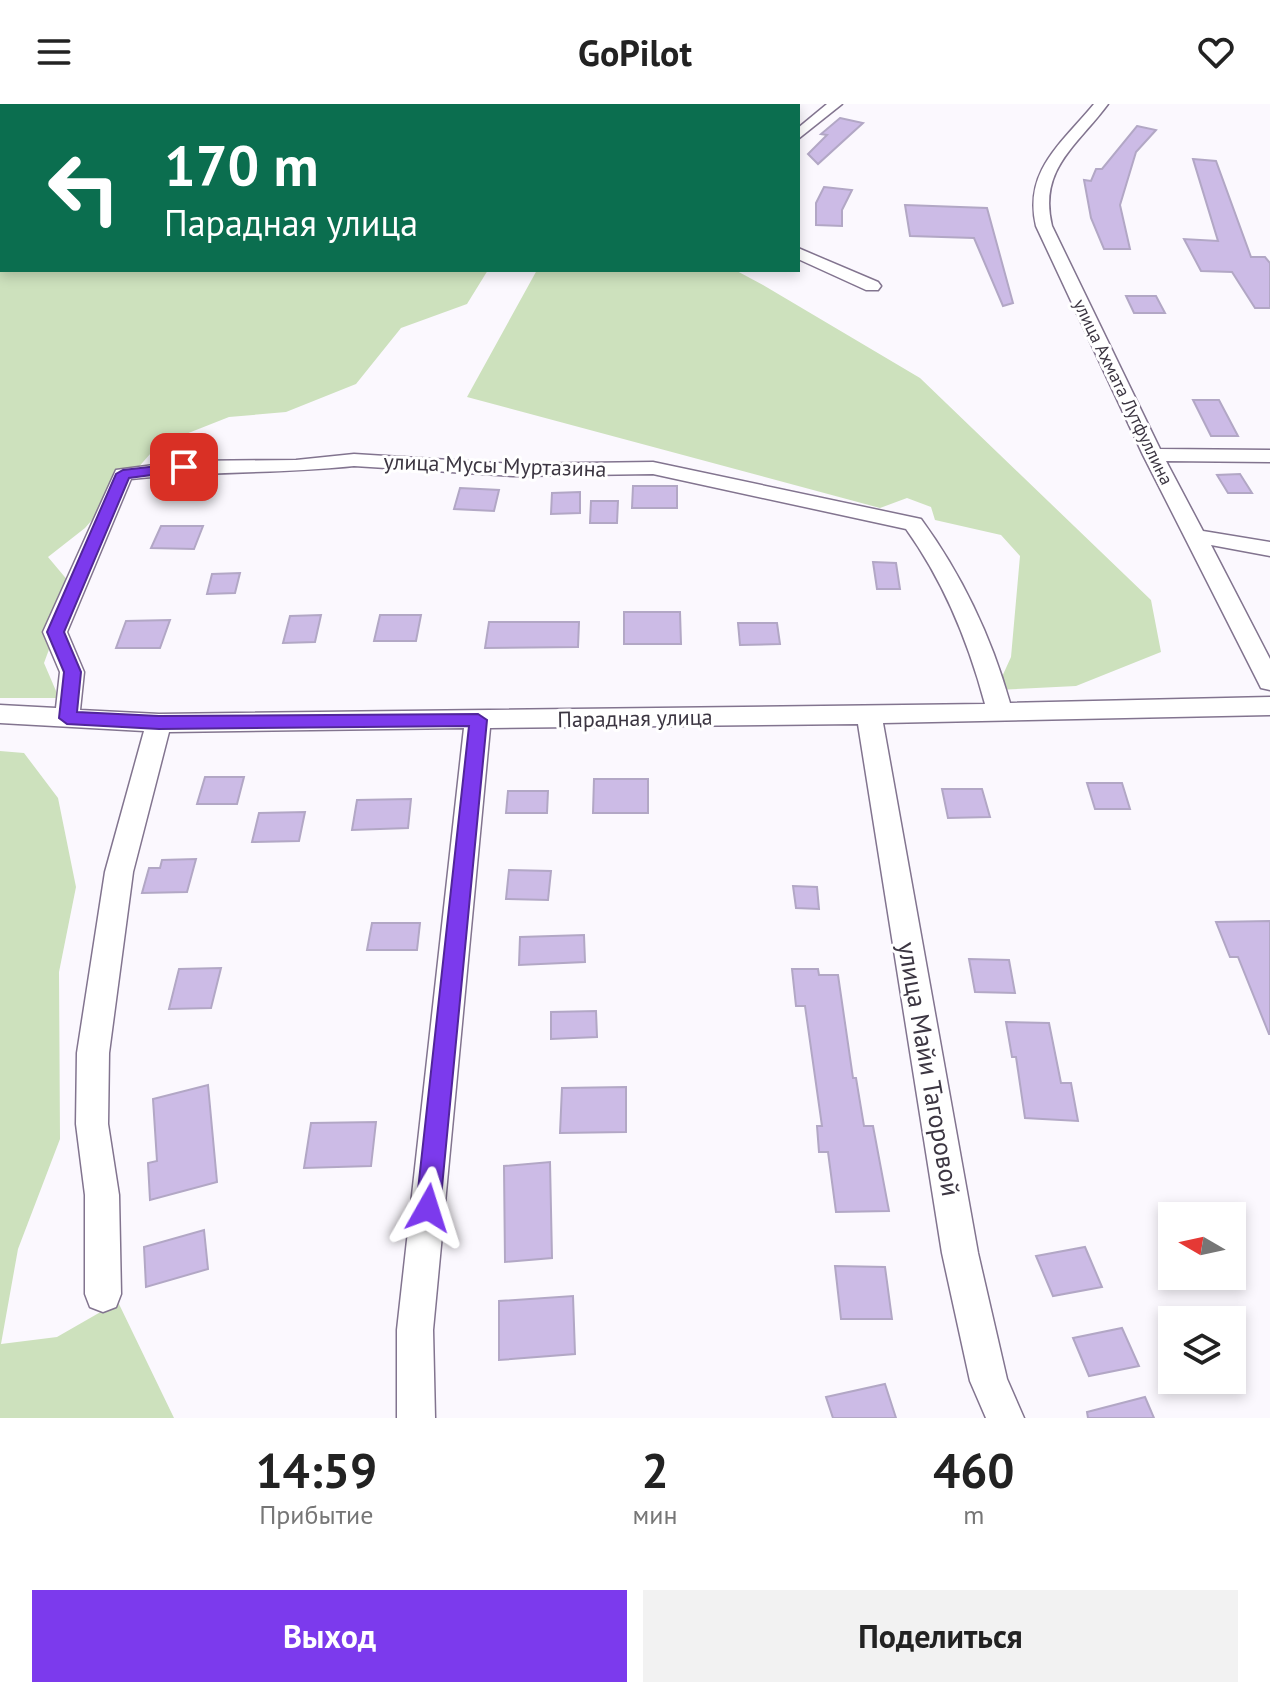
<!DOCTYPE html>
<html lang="ru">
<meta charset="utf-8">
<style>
:root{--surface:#fff;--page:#f2f2f2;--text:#222;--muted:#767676;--accent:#7c3aed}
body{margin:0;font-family:"PT Sans",sans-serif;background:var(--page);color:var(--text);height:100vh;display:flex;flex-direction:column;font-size:30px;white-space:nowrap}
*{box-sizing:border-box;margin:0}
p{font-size:26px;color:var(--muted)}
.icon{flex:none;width:44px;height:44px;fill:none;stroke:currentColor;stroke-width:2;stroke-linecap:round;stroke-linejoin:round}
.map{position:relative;height:1314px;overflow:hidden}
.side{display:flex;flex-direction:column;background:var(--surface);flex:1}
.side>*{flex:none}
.top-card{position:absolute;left:0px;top:0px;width:800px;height:168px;box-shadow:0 4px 12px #0003;background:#0b6e4f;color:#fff;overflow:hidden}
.needle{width:52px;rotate:279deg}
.fabs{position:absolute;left:1158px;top:1098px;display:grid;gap:16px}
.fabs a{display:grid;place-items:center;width:88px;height:88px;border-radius:0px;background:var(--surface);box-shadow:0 4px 12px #0003;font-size:40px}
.pin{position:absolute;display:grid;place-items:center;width:68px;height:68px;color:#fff;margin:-34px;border-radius:16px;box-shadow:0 4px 12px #0006}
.me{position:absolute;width:88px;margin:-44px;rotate:6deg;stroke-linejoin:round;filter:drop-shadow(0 0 6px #0008)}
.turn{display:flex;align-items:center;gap:28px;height:168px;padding:0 32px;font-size:36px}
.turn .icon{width:104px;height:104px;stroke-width:2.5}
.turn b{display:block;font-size:56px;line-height:68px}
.eta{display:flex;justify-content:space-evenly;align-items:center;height:136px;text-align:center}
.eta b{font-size:48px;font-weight:700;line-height:56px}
.cta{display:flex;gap:16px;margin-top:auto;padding:16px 32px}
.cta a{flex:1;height:92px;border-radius:0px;background:var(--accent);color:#fff;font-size:32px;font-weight:700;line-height:92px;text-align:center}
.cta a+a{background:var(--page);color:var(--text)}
header{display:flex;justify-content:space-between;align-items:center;height:104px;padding:0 32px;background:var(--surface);font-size:36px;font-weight:700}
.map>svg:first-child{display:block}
.green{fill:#cde1bd}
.building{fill:#ccbbe6;stroke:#b2a7c5;stroke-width:2}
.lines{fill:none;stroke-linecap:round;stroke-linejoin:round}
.minor-casing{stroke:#82748f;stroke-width:3}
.minor{fill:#fff;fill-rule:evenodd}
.route{fill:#7c3aed;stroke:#51269a;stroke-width:2}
.labels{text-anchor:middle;stroke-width:6;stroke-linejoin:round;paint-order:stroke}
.far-street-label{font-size:18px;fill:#3c3642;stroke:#fff}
.street-label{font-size:22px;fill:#3c3642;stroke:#fff}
.near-street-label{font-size:26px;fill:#3c3642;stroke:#fff}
</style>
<header><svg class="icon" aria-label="menu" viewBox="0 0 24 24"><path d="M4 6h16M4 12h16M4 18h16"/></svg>GoPilot<svg class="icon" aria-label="heart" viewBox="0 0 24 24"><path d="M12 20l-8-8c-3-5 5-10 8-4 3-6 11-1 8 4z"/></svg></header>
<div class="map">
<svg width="1270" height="1314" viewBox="0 0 1270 1314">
<rect width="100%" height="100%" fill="#fbf8fe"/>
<g class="green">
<polygon points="0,0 456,2 2,2 2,166 488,166 467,200 401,224 356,280 286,308 229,313 158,341 85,424 48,453 69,478 68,494 44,559 59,594 0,594"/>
<polygon points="537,166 735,166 763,181 920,274 1151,496 1161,548 1076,582 996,586 1011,553 1020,452 1001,431 935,416 931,403 907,394 880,404 467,293"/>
<polygon points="0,647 24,649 58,694 76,783 59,868 60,1035 18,1145 1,1240 57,1233 118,1198 174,1314 0,1314"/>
</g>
<g class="building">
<polygon points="840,14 863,19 818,60 808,50 827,31 821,30"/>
<polygon points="1137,22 1156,26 1136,48 1120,101 1130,145 1104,145 1091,114 1084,76 1091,77 1096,65 1102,65"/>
<polygon points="1193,55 1216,57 1251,153 1265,153 1270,159 1270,204 1255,204 1232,168 1201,167 1184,135 1218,137"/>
<polygon points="824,83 852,86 842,106 842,122 816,121 816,99"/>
<polygon points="905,101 987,104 1013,199 1003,202 974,134 910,132"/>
<polygon points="1126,192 1156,192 1165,209 1134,209"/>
<polygon points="1193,296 1219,296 1238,332 1211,332"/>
<polygon points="1240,370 1252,389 1228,389 1217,371"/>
<polygon points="633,382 677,382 677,404 632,404"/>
<polygon points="460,384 499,386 494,407 454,405"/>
<polygon points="580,388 580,409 551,410 552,389"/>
<polygon points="591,397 618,397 617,419 590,419"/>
<polygon points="161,422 203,422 194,445 151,444"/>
<polygon points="873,458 896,459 900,485 877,485"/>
<polygon points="240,469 235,489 207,490 212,470"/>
<polygon points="624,508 680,508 681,540 624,540"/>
<polygon points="321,511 315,538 283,539 290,512"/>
<polygon points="380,511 421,511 416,537 374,537"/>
<polygon points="170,516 160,544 116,544 126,517"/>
<polygon points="489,518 579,518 578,543 485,544"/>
<polygon points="738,519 777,519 780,540 740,541"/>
<polygon points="205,673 244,673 237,700 197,700"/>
<polygon points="594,675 648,675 648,709 593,709"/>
<polygon points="1087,679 1122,679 1130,705 1095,705"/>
<polygon points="942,685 982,685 990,713 948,714"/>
<polygon points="508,687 548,687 547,709 506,709"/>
<polygon points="411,695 408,724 352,726 357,696"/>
<polygon points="305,708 299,737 252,738 259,709"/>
<polygon points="196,755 187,788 142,789 149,764 160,764 162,756"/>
<polygon points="509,766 551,767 548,796 506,795"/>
<polygon points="793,782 817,783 819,805 796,804"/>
<polygon points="1270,817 1270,930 1269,930 1238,853 1230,853 1216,818"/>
<polygon points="372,819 420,819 417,846 367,846"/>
<polygon points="584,831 585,858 519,861 520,833"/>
<polygon points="969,855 1009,856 1015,889 975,888"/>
<polygon points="221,864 211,904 169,905 179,865"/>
<polygon points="792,865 818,865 819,871 838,871 853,974 856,974 864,1022 873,1022 889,1107 836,1108 828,1048 819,1048 817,1022 822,1022 805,902 796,902"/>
<polygon points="596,907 597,933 551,935 551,908"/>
<polygon points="1006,918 1049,919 1061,979 1071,979 1078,1017 1025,1014 1016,953 1012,953"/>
<polygon points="208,981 217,1078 150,1096 148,1059 157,1057 153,995"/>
<polygon points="626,983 626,1028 560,1029 562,984"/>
<polygon points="376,1018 371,1062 304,1064 311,1019"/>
<polygon points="550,1058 552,1154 505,1158 504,1062"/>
<polygon points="204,1126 208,1165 146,1183 144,1143"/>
<polygon points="1085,1143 1102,1183 1053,1192 1036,1152"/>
<polygon points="835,1162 885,1163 892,1215 841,1215"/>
<polygon points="573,1192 575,1250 499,1256 499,1197"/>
<polygon points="1122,1224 1139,1262 1089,1272 1073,1234"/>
<polygon points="885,1280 896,1314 833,1314 826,1293"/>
<polygon points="1145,1293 1154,1314 1088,1314 1087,1308"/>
</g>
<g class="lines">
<g class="minor-casing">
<g id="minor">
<polygon points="497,0 513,0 514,2 498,2"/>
<polygon points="827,0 842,0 798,35 798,24"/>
<path d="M1094,0H1108C1077,42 1038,65 1052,122L1160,345L1270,346V358L1166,357L1203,427L1270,438V452L1211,441L1270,555V586L1261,584L1258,578L1143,351L1036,122C1023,67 1062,39 1094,0Z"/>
<polygon points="798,144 878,178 881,182 878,186 866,186 798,155"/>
<path d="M354,350L513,360L653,358L921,415C962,471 991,532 1010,599L1270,593V611L883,619L978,1149L1007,1275L1024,1314H986L970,1277L942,1149L858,620L490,624L433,1226L435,1314H397V1226L464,624L169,628L133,768L109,949L108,1020L119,1091L121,1190L116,1203L103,1208L90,1203L85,1190V1091L76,1020L77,949L105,768L144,627L0,619V601L56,604L60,568L43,528L116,366L184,357L296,356ZM354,362L513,372L653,370L906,425C944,478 968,537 985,600L159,610L80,606L84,568L67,528L131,375C205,367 280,370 354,362Z"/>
</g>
</g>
<use href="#minor" class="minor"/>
</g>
<polygon class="route" points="184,359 191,363 189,366 129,374 64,528 81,568 77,608 159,612 478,610 487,616 440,1104 436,1112 428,1115 420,1112 416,1104 469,622 159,625 67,620 59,614 64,568 47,528 116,370 123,366"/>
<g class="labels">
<g class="far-street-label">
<text transform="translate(1123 288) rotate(64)" y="6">улица Ахмата Лутфуллина</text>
</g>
<g class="street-label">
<text transform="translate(495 361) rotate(2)" y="8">улица Мусы Муртазина</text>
<text transform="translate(635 614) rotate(-1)" y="8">Парадная улица</text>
</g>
<g class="near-street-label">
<text transform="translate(929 965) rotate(80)" y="9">улица Майи Тагоровой</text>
</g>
</g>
</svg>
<div class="fabs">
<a><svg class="needle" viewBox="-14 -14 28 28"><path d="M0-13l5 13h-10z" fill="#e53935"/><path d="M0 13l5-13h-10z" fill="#767676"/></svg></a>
<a><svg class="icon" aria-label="layers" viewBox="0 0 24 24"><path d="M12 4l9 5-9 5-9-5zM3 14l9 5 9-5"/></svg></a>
</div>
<div class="pin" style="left:184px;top:363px;background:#d93025"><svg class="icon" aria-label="arrive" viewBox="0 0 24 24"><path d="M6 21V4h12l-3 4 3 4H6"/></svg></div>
<svg class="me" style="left:428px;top:1104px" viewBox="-20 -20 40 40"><path d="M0-17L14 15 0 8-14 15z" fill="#7c3aed" stroke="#fff" stroke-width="4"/></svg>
<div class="top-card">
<div class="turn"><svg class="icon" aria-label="left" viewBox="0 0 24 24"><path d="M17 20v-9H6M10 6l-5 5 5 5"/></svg><div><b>170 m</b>Парадная улица</div></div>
</div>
</div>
<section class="side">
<div class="eta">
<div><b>14:59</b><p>Прибытие</p></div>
<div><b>2</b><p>мин</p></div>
<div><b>460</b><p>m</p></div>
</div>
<div class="cta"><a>Выход</a><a>Поделиться</a></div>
</section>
